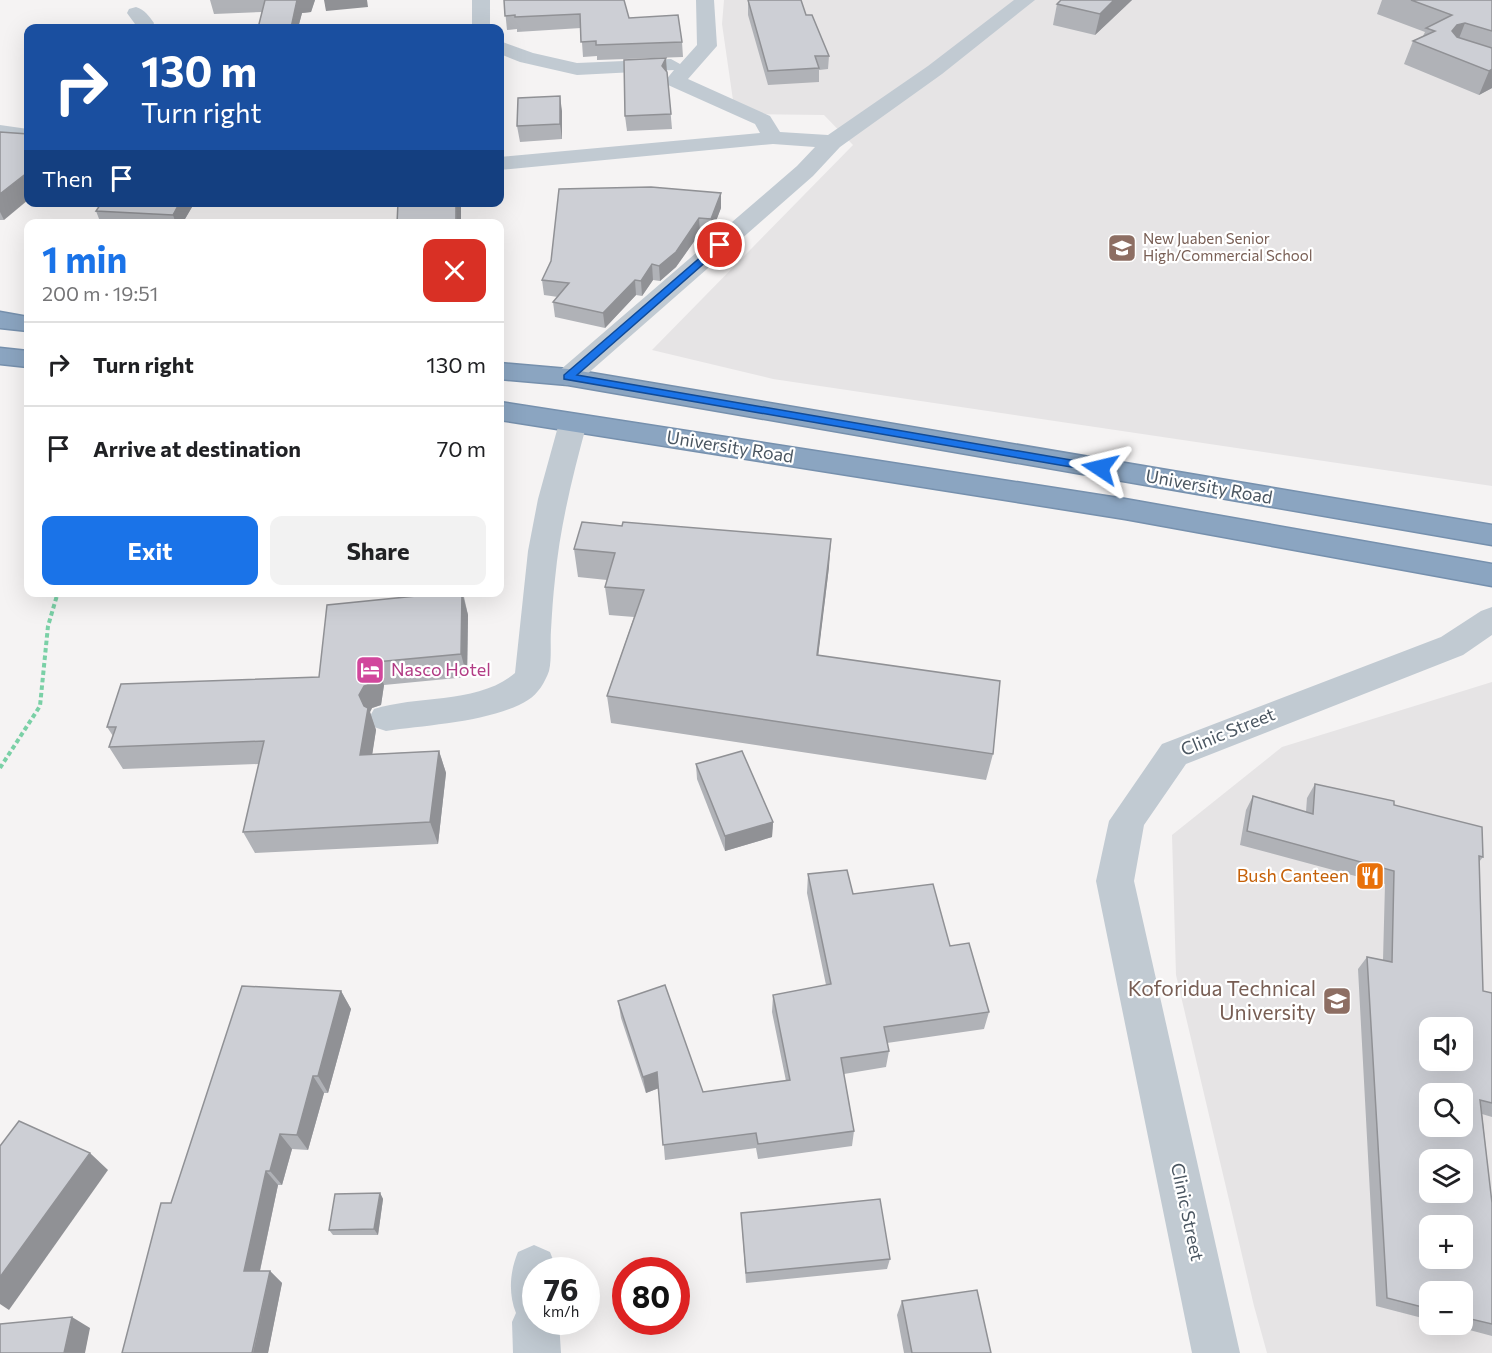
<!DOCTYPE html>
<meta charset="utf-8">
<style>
:root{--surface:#fff;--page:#f2f2f2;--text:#202124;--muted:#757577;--line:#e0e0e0;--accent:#1a73e8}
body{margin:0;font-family:Commissioner,sans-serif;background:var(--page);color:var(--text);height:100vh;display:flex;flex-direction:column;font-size:22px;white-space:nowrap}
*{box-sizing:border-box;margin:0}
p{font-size:20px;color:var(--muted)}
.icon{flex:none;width:33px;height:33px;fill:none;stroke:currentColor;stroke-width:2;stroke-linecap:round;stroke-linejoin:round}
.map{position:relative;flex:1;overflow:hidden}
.drawer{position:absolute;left:24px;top:219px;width:480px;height:378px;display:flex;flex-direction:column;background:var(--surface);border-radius:12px;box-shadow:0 6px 24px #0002}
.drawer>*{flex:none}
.hud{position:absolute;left:24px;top:24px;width:480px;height:183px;border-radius:12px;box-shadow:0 6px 24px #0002;background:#1a4fa0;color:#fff;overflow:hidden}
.buttons{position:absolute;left:1419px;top:1017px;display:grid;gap:12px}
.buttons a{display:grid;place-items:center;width:54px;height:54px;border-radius:12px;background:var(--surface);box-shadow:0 6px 24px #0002;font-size:30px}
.speed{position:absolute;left:522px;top:1257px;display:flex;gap:12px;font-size:30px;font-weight:700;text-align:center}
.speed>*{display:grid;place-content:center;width:78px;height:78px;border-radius:50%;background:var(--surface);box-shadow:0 6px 24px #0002;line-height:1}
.speed small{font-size:15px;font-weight:400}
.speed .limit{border:9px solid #d22;background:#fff;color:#111}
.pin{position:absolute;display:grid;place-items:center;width:51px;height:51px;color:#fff;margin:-26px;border:3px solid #fff;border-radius:50%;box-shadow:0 2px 6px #0007}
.me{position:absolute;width:66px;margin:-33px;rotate:280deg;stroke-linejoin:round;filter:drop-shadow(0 0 4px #0008)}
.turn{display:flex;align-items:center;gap:21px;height:126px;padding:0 18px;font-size:27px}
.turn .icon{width:78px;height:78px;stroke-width:2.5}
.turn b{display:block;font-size:42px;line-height:51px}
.then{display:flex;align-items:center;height:57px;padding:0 18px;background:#0003;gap:12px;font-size:22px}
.round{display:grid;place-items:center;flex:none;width:63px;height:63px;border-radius:12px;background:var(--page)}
.head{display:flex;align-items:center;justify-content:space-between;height:102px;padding:0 18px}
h1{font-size:36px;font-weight:700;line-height:45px;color:var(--accent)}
.action{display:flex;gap:12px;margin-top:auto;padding:12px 18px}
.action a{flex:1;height:69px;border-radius:12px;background:var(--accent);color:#fff;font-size:24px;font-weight:700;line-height:69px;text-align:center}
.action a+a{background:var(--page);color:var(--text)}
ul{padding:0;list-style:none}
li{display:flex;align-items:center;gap:18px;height:84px;padding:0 18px;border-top:2px solid var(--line)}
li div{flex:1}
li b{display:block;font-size:22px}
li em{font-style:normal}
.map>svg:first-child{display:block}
.education{fill:#e6e4e5;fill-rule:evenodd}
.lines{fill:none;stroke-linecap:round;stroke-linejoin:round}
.highway-casing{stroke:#7690ad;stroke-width:3}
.path{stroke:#7ad0a6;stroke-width:4;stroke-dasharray:4.5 3;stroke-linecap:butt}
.minor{fill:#c1cad2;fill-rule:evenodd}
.highway{fill:#8ba5c1;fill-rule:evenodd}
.wall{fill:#b0b2b7}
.shaded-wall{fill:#909195}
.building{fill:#cdcfd5;stroke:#909195;stroke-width:1.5;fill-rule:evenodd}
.route{fill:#1a73e8;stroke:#114b97;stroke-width:1.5}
.labels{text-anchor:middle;stroke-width:4.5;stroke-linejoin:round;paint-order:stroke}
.far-education-label{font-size:15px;fill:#785e54;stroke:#fff;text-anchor:start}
.street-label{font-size:18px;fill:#4a5661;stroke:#fff}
.hotel-label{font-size:18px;fill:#b23c85;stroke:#fff;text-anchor:start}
.food-label{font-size:18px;fill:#c56008;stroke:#fff;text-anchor:end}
.near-education-label{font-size:21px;fill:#785e54;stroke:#fff;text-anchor:end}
</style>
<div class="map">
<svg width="1492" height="1353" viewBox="0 0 1492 1353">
<rect width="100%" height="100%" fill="#f5f3f3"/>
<g class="education">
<polygon points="724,0 1492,0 1492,486 773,379 652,350 853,145 824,115 735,114 722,24"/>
<path d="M1492,682V1353H1267L1254,1306L1176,975L1172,835L1282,747ZM1430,1028H1462V1060H1430ZM1430,1094H1462V1126H1430ZM1430,1160H1462V1192H1430ZM1430,1226H1462V1258H1430ZM1430,1292H1462V1324H1430Z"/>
</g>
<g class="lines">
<g class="highway-casing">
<g id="highway">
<polygon points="0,312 28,317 28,331 0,328"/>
<polygon points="0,348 28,351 28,367 0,364"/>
<polygon points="500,363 568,369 1492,525 1492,545 568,385 500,379"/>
<polygon points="500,402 1125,499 1492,564 1492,586 1125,519 500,420"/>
</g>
</g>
<polyline class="path" points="0,768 40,706 48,626 58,592"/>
<g class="minor">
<rect x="472" y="0" width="18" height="28"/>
<polygon points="696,0 714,0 717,46 688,79 770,116 780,132 828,135 928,66 1014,0 1035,0 942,74 840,147 813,176 577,383 568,385 559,383 555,377 559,371 797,166 815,147 773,144 500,170 500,157 760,133 755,124 668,85 665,81 674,70 577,75 520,62 500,54 500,41 533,53 577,63 671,59 680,64 697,45"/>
<path d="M136,7C145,10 149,16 154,23L152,28H134L135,24L127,13L129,9Z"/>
<polygon points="0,125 28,129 28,141 0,137"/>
<path d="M573,414L583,417L587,423C573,474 560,526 555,579C553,596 552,613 551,630C550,643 552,657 549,671C545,682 538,694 528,700C493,722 427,725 386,731L374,727L369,718L374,709C417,695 479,704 515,673L528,551L538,499L559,423L563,417Z"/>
<polygon points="1492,607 1492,635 1463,655 1186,764 1144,825 1134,881 1240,1353 1192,1353 1096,881 1109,821 1162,744 1441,637 1481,611"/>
<path d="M534,1245L550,1252L557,1270H536V1322H559L561,1353H513L512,1322L516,1313C508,1293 510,1271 518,1252Z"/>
</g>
<use href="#highway" class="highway"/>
</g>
<g class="wall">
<polygon points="210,0 315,0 311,12 302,13 298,28 258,28 262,12 214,14"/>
<polygon points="504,0 629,18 682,42 683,57 597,60 597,56 583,57 581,28 517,32 517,29 507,30"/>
<polygon points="748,0 806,15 829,56 828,69 819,70 819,82 768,85 748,15"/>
<polygon points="1061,0 1132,0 1095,35 1053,25 1057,4"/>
<polygon points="1382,0 1492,0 1492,88 1479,95 1404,64 1413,41 1423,36 1425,32 1377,14"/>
<polygon points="667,72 672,129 627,131 625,116"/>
<polygon points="562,111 562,139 520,142 517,126"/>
<polygon points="0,132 4,220 0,220"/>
<polygon points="195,202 182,224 101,224 96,211"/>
<polygon points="398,202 461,202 461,224 397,224"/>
<polygon points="721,208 711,234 700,233 676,267 660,281 653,280 642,296 636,295 605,328 555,317 553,302 558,297 544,295 542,280"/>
<polygon points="574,549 829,567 818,655 993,754 986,780 611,723 607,696 634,617 609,615 605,587 607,580 578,577"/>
<polygon points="463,592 468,615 467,677 384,685 381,705 372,708 370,712 376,730 372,754 439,751 446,773 438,844 255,853 243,832 259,764 123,769 109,747 113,736 107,727 319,677"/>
<polygon points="696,764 773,822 772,837 725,851 697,779"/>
<polygon points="1315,784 1394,805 1483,857 1479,862 1483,991 1492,993 1492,1117 1482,1114 1492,1203 1492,1336 1447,1324 1462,1324 1462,1292 1430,1292 1430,1320 1376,1306 1358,969 1367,957 1383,960 1385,884 1240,845 1246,810 1253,796 1306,812 1307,798"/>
<polygon points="808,874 853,894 950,946 989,1012 984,1029 887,1043 889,1051 886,1067 844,1074 854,1131 852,1146 758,1159 756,1148 665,1160 659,1088 646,1093 621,1018 618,1001 703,1092 786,1081 772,1012 773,995 826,985 807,893"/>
<polygon points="341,991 351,1009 328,1093 324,1093 308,1150 292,1149 282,1185 278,1185 260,1271 270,1271 282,1283 268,1353 122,1353 171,1203"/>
<polygon points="380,1193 383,1199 378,1235 333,1235 329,1230"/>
<polygon points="741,1213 890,1259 887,1269 746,1283"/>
<polygon points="902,1301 991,1353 904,1353 897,1315"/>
</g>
<g class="shaded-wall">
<polygon points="297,0 315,0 311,12 302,13 298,28 291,28"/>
<polygon points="324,0 367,0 368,7 326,11"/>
<polygon points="1114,0 1132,0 1095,35 1100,14"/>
<polygon points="1465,23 1456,46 1447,48 1443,54 1452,31 1457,25"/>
<polygon points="666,58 667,73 662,66"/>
<polygon points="1492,69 1492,88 1479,95 1489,71"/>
<polygon points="560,96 562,111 562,139 560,124"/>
<polygon points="28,172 28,200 4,220 0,212 0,194"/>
<polygon points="721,193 721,208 711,234 711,219"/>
<polygon points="180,202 195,202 182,224 176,224 173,215"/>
<polygon points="456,202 461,202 461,224 457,224"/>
<polygon points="699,218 700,233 676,267 660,281 659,266"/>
<polygon points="652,264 653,280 642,296 641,281"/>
<polygon points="635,280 636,295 605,328 603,313"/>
<polygon points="831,539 829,567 815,682 817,655"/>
<polygon points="462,592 468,615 467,677 461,654"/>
<polygon points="376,662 384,685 381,705 372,708 370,712 376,730 369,776 360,755 359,695"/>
<polygon points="439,751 446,773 438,844 430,822"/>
<polygon points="773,822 772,837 725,851 725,836"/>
<polygon points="341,991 351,1009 328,1093 318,1076"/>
<polygon points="657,1072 659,1088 646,1093 643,1077"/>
<polygon points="313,1076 324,1093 308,1150 297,1135"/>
<polygon points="280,1134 292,1149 282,1185 270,1171"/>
<polygon points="90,1153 108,1170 9,1310 0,1304 0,1277"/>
<polygon points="266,1171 278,1185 257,1284 244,1271"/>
<polygon points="380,1193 383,1199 378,1235 374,1229"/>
<polygon points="270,1271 282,1283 268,1353 253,1353"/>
<polygon points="72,1317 90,1328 85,1353 64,1353"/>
</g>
<g class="building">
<polygon points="265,0 297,0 291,28 258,28"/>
<polygon points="504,0 624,0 629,18 678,15 682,42 596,45 596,41 581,42 580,14 515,17 515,15 505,16"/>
<polygon points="748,0 801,0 806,15 812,15 829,56 815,56 819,68 768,71"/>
<polygon points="1061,0 1114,0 1100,14 1057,4"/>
<polygon points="1411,0 1492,0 1492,31 1465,23 1457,25 1452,31 1457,37 1492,48 1492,69 1489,71 1413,41 1435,31 1426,28 1452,15"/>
<polygon points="666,58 662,66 667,72 671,114 625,116 624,60"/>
<polygon points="560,96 560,124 517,126 518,98"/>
<polygon points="0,132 28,134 28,172 0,194"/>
<polygon points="651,187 721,193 711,219 699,218 676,252 659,266 652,264 641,281 635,280 603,313 553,302 569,283 542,280 551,261 559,189"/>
<polygon points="102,202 180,202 173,215 96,211"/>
<polygon points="398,202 456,202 456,221 418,224 397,224"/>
<polygon points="582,522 622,526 623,522 831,539 817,655 1000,681 993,754 607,696 644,590 605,587 615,553 574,549"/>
<polygon points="456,592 462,592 461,654 376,662 373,683 364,686 359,695 364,706 368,708 360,755 439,751 430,822 243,832 264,741 109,747 116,727 107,727 121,684 319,677 327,605"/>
<polygon points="742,751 773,822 725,836 696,764"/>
<path d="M1315,784L1394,801V805L1482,827L1483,857L1479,856L1483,991L1492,993V1103L1480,1100L1492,1203V1324L1462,1317V1292H1430V1309L1387,1298L1367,957L1392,962L1394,871L1247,831L1253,796L1313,814ZM1430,1028H1462V1060H1430ZM1430,1094H1462V1126H1430ZM1430,1160H1462V1192H1430ZM1430,1226H1462V1258H1430Z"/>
<polygon points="847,870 853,894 933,884 950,946 969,943 989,1012 884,1027 889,1051 841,1058 854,1131 758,1144 756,1133 663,1145 657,1072 643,1077 618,1001 665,985 703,1092 790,1080 773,995 831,984 808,874"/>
<polygon points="242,986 341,991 318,1076 313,1076 297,1135 280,1134 270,1171 266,1171 244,1271 270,1271 252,1353 122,1353 161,1203 171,1203"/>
<polygon points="19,1121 90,1153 0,1277 0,1146"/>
<polygon points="380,1193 374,1229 329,1230 335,1194"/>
<polygon points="880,1199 890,1259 746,1273 741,1213"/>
<polygon points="977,1290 991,1353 912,1353 902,1301"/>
<polygon points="72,1317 64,1353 0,1353 0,1324"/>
</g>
<polygon class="route" points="717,243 725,245 577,375 1100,465 1106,468 1100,472 564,379 564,375"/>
<defs>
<g id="school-square" transform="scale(1.5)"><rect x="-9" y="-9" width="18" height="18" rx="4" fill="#8d6e63" stroke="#fff"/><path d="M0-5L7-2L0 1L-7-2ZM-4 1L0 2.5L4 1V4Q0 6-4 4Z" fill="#fff"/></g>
<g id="hotel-square" transform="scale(1.5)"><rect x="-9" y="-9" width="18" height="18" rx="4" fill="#d1479c" stroke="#fff"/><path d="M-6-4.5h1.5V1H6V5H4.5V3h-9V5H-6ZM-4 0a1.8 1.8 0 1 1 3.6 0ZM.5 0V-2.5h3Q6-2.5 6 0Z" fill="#fff"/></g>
<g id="restaurant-square" transform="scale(1.5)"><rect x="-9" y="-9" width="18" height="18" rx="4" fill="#e8710a" stroke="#fff"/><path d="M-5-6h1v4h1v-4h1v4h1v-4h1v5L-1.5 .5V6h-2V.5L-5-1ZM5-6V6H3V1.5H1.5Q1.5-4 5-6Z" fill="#fff"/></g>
</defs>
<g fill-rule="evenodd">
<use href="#school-square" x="1122" y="248"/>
<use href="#hotel-square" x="370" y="670"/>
<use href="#restaurant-square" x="1370" y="876"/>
<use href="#school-square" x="1337" y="1001"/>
</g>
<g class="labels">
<g class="far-education-label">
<text x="1143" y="244">New Juaben Senior<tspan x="1143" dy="17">High/Commercial School</tspan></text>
</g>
<g class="street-label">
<text transform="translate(730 447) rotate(9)" y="6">University Road</text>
<text transform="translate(1209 487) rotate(10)" y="6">University Road</text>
<text transform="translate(1228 732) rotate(-22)" y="6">Clinic Street</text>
<text transform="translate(1187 1212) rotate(78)" y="6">Clinic Street</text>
</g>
<g class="hotel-label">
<text x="391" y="676">Nasco Hotel</text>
</g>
<g class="food-label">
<text x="1349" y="882">Bush Canteen</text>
</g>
<g class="near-education-label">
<text x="1316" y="996">Koforidua Technical<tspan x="1316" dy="24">University</tspan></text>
</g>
</g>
</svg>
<div class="buttons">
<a><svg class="icon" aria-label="sound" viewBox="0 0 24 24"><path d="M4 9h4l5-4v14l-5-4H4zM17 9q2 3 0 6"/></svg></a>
<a><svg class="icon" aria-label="search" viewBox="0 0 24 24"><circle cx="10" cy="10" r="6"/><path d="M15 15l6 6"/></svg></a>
<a><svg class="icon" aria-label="layers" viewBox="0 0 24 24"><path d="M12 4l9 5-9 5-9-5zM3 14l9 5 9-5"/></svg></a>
<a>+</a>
<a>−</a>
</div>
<div class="speed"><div>76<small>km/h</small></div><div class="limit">80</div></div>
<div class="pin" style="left:720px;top:245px;background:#d93025"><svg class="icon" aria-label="arrive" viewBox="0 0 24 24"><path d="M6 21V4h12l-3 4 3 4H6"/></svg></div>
<svg class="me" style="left:1100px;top:468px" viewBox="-20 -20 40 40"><path d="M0-17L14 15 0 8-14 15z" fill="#1a73e8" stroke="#fff" stroke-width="4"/></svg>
<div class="hud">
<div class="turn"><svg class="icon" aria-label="right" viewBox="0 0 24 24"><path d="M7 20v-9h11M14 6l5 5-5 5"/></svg><div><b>130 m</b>Turn right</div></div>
<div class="then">Then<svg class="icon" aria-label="arrive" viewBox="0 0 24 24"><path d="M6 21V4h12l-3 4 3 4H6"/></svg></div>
</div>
<section class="drawer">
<div class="head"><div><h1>1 min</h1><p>200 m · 19:51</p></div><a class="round" style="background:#d93025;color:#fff"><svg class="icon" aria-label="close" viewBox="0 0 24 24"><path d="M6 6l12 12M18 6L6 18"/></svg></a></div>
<ul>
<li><svg class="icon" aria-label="right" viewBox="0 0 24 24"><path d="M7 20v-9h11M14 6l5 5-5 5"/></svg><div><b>Turn right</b></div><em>130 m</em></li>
<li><svg class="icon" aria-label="arrive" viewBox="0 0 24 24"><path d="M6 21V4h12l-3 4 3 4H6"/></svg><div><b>Arrive at destination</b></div><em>70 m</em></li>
</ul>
<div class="action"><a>Exit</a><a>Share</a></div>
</section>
</div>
